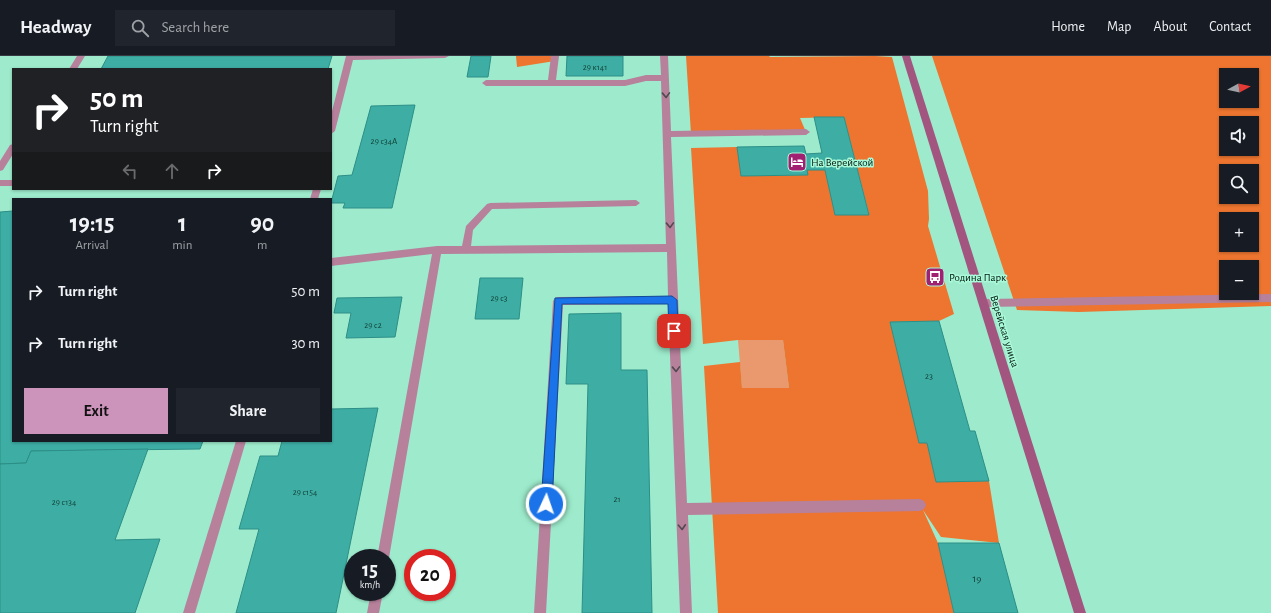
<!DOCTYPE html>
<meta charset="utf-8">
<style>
:root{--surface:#171b24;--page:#20242c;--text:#f1f3f6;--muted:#9ea1a6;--line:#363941;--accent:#cd94bb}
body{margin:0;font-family:"Alegreya Sans",sans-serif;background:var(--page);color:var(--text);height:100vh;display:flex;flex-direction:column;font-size:15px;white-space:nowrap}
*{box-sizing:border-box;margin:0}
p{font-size:13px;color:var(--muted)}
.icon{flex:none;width:22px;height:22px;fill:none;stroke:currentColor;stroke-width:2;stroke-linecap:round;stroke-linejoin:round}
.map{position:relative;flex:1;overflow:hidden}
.drawer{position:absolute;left:12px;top:142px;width:320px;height:244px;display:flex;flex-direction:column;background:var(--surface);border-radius:0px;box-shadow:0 1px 3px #0004}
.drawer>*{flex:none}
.hud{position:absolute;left:12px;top:12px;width:320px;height:122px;border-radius:0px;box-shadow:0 1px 3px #0004;background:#202124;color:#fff;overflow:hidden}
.needle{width:26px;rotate:82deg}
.controls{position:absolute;left:1219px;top:12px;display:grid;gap:8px}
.controls a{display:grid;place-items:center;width:40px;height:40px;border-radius:0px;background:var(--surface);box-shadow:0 1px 3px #0004;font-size:20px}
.speed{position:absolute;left:344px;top:493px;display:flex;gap:8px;font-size:20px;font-weight:700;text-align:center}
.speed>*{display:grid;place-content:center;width:52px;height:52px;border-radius:50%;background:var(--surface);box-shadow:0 1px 3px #0004;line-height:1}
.speed small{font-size:10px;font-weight:400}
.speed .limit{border:6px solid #d22;background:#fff;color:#111}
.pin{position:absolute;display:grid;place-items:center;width:34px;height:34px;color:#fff;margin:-17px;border-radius:8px;box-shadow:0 2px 6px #0006}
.me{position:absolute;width:44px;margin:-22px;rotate:3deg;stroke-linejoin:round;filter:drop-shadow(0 0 3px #0008)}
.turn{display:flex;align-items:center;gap:14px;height:84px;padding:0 12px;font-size:18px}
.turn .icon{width:52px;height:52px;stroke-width:2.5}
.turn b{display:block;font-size:28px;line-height:34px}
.lanes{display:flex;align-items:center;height:38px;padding:0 12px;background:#0003;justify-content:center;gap:20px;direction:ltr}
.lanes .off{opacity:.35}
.eta{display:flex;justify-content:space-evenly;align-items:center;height:68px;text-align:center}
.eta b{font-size:24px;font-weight:600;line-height:28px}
.button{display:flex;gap:8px;margin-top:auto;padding:8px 12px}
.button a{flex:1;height:46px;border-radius:0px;background:var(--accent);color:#111;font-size:16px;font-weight:600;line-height:46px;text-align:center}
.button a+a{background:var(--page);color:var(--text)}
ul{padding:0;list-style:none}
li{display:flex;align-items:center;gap:12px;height:52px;padding:0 12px}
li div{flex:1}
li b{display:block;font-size:15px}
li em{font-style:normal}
header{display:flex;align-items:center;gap:24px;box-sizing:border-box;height:56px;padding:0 20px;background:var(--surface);border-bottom:1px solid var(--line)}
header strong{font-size:19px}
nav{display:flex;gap:22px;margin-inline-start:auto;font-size:14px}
.search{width:280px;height:36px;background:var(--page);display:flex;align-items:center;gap:10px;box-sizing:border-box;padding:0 14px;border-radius:0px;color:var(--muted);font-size:15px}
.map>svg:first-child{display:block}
.green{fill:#ea986e}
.forest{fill:#ed752f;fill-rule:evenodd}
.building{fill:#3eaea5;stroke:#2c8e86}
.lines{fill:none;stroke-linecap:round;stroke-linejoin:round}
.lane{fill:#b7819c;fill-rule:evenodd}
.secondary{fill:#a2557f;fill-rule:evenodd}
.oneway{stroke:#52484f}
.route{fill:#1a73e8;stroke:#114b97}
.labels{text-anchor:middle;stroke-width:3;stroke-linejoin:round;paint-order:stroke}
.number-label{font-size:9px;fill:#103f35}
.poi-label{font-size:11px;fill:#001a10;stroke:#aaf9d9;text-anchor:start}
.street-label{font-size:11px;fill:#001a10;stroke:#aaf9d9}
.near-number-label{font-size:11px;fill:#103f35}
</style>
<header>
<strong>Headway</strong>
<div class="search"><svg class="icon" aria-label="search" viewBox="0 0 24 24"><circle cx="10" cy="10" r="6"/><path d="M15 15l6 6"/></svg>Search here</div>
<nav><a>Home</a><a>Map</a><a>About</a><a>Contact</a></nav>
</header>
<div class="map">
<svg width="1271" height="557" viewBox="0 0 1271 557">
<rect width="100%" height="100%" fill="#9debcc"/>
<polygon class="green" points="738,284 783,284 789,332 742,332"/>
<g class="forest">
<polygon points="516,0 555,0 555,5 517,11"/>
<polygon points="686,0 769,0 770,1 875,0 892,1 928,135 929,163 928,170 954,258 939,265 890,266 919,387 927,387 936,426 989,425 999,487 941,481 923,454 938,487 954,557 718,557 704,310 740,306 742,332 789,332 783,284 738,284 703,288 691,92 737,91 741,120 807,119 807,114 825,114 835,159 869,158 844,61 800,62 806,76 691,78"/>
<path d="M932,0H1271V250L1079,256L1017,254ZM1226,19H1252V45H1226ZM1226,67H1252V93H1226ZM1226,115H1252V141H1226ZM1226,163H1252V189H1226ZM1226,211H1252V237H1226Z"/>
</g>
<g class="building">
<polygon points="108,0 332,0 328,13 101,13"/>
<polygon points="471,0 491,0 488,21 467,21"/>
<polygon points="567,0 623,0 623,20 566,20"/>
<polygon points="415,49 392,152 343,152 345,147 331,147 338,120 352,119 371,50"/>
<polygon points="814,61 844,61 869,159 835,159 825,114 807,114 808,119 741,120 737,91 804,90 806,98 822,97"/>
<polygon points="13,155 13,385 203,385 200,393 31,395 26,407 0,408 0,156"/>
<polygon points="480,222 523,222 519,263 475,263"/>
<polygon points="402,241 395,281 346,282 351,257 334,257 337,242"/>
<polygon points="621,257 621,314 647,314 652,557 582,557 588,328 566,328 569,258"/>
<polygon points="939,265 970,375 975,375 989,425 936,426 927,387 919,387 890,266"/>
<polygon points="378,352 336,557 236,557 259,473 239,473 260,400 278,400 282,385 331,385 331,353"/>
<polygon points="148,393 115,484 160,483 135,557 0,557 0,408 26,407 31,395"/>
<polygon points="938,487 999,487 1018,557 954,557"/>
</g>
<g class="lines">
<g class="lane">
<polygon points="77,0 85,0 77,13 69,13"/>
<polygon points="346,0 449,0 445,2 353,4 335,75 331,78 331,59"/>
<polygon points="551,0 559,0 556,24 625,24 646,19 661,19 660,0 668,0 671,75 806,73 810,76 806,79 671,81 687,447 920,443 924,445 926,449 924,453 920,455 688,459 692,557 680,557 668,248 563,249 546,557 534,557 553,245 555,242 558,241 668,240 667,196 441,198 389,502 387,506 387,502 377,502 432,198 331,210 331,202 437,190 462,190 466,170 487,148 490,147 636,144 640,147 636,150 492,153 473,174 471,190 666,188 661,25 646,25 625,30 486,30 482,27 486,24 548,24"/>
<polygon points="13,88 13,98 3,114 0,115 0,105 10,89"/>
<rect x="0" y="124" width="13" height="6"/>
<polygon points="313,133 321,133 318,143 310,143"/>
<polygon points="1271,238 1271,246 984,251 981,250 979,247 981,244 984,243"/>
<polygon points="236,385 246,385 195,557 183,557"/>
<polygon points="371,536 383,536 379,557 367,557"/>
</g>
<polygon class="secondary" points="902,0 910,0 1086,557 1074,557"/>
</g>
<defs><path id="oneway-chevron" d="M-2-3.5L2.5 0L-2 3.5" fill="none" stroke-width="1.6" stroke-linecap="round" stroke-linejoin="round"/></defs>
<g class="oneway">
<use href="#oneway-chevron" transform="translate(666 39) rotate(88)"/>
<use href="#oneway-chevron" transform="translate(670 169) rotate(88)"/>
<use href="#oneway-chevron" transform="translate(676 313) rotate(88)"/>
<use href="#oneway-chevron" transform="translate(682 471) rotate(87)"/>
</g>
<polygon class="route" points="672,240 677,244 678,275 677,278 671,278 669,275 668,248 562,248 552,448 550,451 546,453 543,451 541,448 555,242"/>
<defs>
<g id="hotel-square" transform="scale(1)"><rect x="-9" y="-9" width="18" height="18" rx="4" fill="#a12072" stroke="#aaf9d9"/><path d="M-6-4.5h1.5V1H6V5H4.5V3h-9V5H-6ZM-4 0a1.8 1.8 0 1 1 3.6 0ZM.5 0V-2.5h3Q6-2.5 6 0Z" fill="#fff"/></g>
<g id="bus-square" transform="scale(1)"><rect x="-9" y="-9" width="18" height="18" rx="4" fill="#a12072" stroke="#aaf9d9"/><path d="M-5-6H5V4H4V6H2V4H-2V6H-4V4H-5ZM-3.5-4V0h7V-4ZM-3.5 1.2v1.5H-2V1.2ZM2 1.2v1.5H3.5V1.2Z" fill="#fff"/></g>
</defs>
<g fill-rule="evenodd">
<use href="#hotel-square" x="797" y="106"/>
<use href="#bus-square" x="935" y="221"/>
</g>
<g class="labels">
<g class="number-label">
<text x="595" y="14">29 к141</text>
<text x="384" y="88">29 с34А</text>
<text x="499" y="245">29 с3</text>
<text x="373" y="272">29 с2</text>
<text x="929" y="323">23</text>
<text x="305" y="439">29 с154</text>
<text x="617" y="446">21</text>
<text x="64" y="449">29 с134</text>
</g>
<g class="poi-label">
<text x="811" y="110">На Верейской</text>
<text x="949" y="225">Родина Парк</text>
</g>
<g class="street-label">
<text transform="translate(1005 275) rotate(73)" y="4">Верейская улица</text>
</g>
<g class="near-number-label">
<text x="977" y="526">19</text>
</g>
</g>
</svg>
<div class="controls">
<a><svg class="needle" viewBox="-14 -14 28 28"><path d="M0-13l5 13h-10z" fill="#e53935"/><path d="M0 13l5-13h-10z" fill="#9ea1a6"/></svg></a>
<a><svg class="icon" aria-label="sound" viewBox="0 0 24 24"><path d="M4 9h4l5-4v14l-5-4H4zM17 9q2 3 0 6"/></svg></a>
<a><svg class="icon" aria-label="search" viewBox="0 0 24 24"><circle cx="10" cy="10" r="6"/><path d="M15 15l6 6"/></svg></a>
<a>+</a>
<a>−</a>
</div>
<div class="speed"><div>15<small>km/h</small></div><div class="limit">20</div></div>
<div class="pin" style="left:674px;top:275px;background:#d93025"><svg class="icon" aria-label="arrive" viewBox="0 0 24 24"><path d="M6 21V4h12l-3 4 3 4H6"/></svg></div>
<svg class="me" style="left:546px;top:448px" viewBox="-20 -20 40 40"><circle r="17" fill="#1a73e8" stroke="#fff" stroke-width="3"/><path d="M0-11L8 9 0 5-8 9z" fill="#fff"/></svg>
<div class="hud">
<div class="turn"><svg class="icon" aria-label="right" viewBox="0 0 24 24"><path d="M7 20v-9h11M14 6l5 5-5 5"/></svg><div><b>50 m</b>Turn right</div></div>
<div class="lanes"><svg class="icon off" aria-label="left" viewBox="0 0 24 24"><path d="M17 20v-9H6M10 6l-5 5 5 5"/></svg><svg class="icon off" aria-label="ahead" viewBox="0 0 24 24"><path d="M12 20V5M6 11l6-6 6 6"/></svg><svg class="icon" aria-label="right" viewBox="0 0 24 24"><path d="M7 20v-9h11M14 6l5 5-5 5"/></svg></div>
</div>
<section class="drawer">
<div class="eta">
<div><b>19:15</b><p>Arrival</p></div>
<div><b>1</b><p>min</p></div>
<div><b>90</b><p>m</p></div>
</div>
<ul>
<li><svg class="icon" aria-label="right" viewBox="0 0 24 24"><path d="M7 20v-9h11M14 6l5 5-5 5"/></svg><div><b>Turn right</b></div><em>50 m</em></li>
<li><svg class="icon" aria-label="right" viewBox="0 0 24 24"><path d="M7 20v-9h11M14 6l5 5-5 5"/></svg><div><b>Turn right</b></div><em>30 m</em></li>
</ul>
<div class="button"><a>Exit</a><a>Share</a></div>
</section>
</div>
